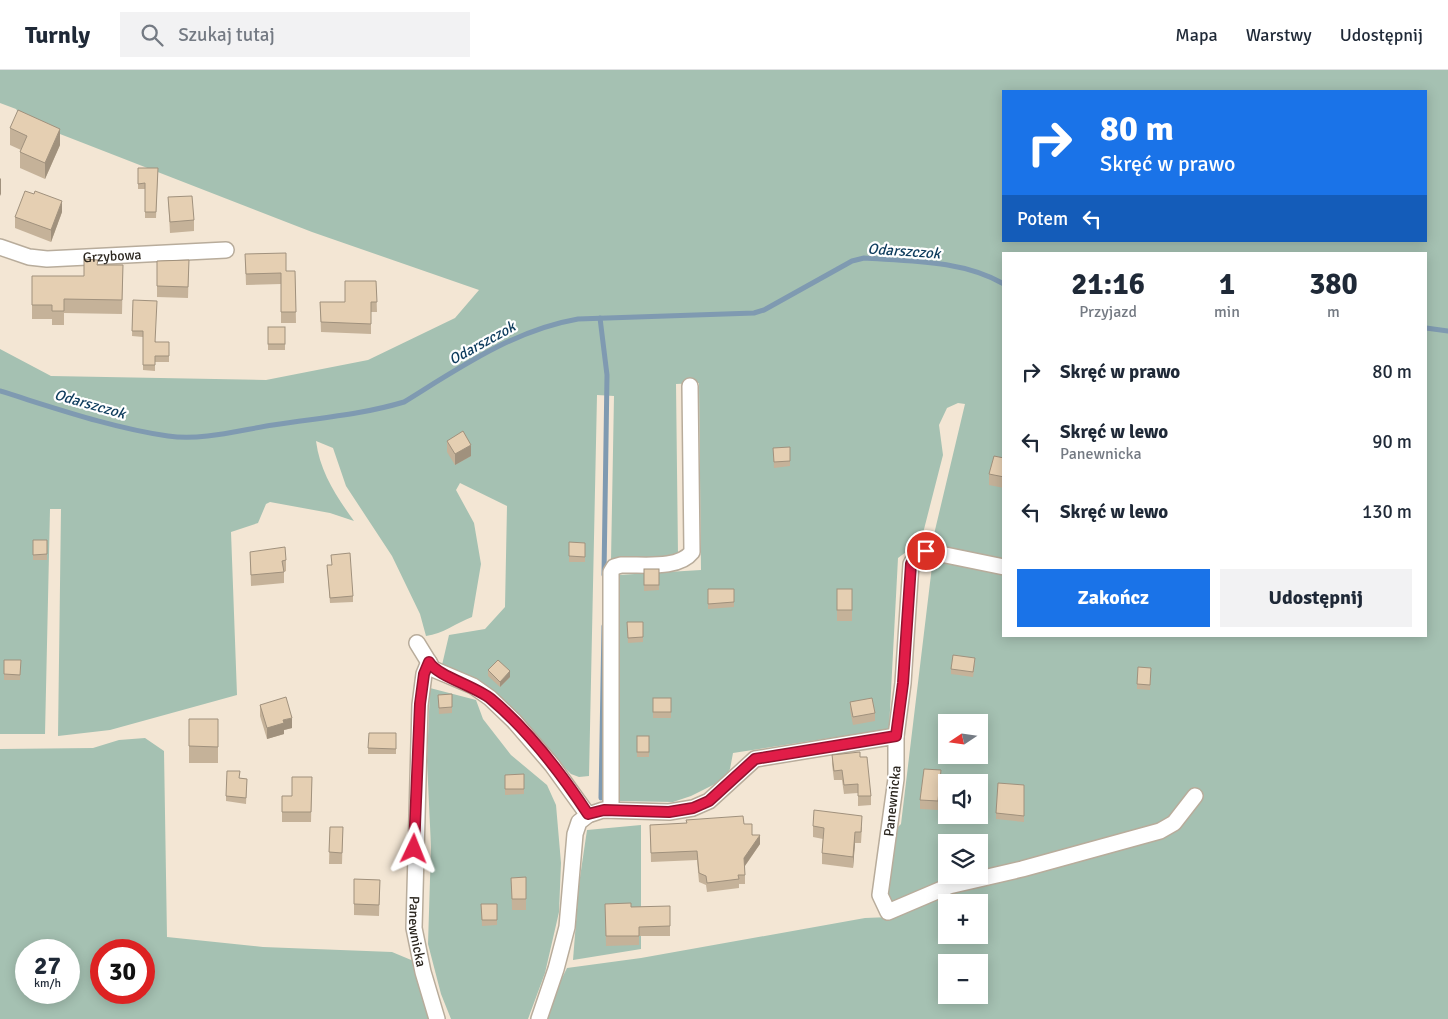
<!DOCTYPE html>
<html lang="pl">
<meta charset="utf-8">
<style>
:root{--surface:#fff;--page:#f2f2f3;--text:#1f2937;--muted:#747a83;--line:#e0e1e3;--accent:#1a73e8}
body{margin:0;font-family:Signika,sans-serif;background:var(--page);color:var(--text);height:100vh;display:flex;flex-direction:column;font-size:19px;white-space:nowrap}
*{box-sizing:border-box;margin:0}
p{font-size:16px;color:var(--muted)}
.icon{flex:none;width:28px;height:28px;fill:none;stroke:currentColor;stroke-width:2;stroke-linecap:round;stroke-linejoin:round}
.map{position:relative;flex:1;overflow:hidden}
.sheet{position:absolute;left:1002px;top:182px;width:425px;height:385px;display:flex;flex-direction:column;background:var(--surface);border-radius:0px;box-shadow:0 2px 12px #0003}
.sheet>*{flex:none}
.banner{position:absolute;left:1002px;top:20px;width:425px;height:152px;border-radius:0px;box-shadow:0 2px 12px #0003;background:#1a73e8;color:#fff;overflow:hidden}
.needle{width:32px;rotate:257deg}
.controls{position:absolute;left:938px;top:644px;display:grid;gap:10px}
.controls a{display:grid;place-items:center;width:50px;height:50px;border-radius:0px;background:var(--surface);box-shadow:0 2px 12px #0003;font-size:25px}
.speed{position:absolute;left:15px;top:869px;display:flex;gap:10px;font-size:25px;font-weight:700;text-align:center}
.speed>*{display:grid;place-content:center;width:65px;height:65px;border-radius:50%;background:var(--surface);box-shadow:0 2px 12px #0003;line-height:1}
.speed small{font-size:12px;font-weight:400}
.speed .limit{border:8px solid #d22;background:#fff;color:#111}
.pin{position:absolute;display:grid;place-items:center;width:42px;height:42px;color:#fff;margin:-21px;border:2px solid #fff;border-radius:50%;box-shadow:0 1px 5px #0007}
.me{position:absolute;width:55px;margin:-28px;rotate:2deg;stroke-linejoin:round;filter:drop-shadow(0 0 4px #0008)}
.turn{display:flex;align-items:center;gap:18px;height:105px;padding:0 15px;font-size:22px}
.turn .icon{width:65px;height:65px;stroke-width:2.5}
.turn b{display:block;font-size:35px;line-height:42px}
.then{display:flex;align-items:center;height:48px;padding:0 15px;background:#0003;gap:10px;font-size:19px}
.eta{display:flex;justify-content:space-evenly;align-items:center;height:85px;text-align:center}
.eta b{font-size:30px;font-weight:700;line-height:35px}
.cta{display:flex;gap:10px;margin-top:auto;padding:10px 15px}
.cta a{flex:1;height:58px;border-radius:0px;background:var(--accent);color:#fff;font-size:20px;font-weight:700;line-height:58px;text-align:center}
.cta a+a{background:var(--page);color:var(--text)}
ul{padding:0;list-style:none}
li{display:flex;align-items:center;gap:15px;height:70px;padding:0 15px}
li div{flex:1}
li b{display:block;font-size:19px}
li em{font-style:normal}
header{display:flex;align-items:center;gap:30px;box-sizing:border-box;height:70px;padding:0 25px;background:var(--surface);border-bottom:1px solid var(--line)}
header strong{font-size:24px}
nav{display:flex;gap:28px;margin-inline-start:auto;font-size:18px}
.search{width:350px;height:45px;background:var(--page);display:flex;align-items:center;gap:12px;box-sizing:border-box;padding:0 18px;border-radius:0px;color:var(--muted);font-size:19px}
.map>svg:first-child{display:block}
.green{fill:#a5c1b2;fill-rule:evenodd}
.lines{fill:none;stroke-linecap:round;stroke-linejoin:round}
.stream{stroke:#7f9ab1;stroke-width:5}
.minor-casing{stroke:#b8ac9b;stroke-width:18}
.minor{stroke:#fff;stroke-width:15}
.wall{fill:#c5b299}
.shaded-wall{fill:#a0917d}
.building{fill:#e5cfb2;stroke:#a0917d}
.route-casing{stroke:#92132f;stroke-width:12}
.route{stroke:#e11d48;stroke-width:9}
.labels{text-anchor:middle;stroke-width:4.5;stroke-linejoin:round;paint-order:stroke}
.street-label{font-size:14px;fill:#2c2720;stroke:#fff}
.water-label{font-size:15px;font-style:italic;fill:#0d3b5c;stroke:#fff}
</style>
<header>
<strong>Turnly</strong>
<div class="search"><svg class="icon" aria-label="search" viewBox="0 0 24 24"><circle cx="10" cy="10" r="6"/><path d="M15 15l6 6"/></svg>Szukaj tutaj</div>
<nav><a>Mapa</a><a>Warstwy</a><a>Udostępnij</a></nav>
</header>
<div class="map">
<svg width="1448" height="949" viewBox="0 0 1448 949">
<rect width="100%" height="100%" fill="#f3e6d4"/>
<g class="green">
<path d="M0,0H1448V949H544L555,922L567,898L641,888L865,848L890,847L952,823L1121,775L1165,767L1187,748L979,804V772H946V805H975L893,832L888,829L894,761L901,754L933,488L1004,503V566H1426V184H1004V492L931,477L965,334L958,333L947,338L939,355L943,385L921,471L898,488L889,659L733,683L730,699L723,710L691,726L673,732L617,731L618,505L701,500L699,313L676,314L678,485L674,489L611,491L614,326L597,325L589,706L579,707L571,704L474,610L442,595L449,565L485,559L505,537L507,436L460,413L456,420L474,453L481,494L472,547C456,553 443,564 426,566L420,544L392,486L346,416L333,378L316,371C320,402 336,426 354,451L330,443L270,432L266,434L258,453L231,462L237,625L110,660L58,666L61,439H50L45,664H0V279L51,306L266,310L368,290L455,248L479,220L312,162L24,50L16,39L0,33ZM1004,21H1426V171H1004ZM946,652H979V685H946ZM946,712H979V745H946ZM946,832H979V865H946ZM946,892H979V925H946Z"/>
<polygon points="430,618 476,630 483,649 511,685 547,715 556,735 561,793 559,842 545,903 528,949 451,949 441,924 428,874 431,777 427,691"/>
<path d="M145,668L164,681L167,867L263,877L392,882L416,892L432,949H0V679L93,678L119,670ZM26,880H69V922H26ZM101,880H144V922H101Z"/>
<polygon points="641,755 641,879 573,890 579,814 587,760"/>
</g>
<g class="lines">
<g class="stream">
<polyline points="600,248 607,305 604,505"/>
<polyline points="1426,258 1448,261"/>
<path d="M0,321C55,338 112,358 168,366C202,371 240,360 273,355C317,348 361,345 404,332C459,298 514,260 578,249L754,243L764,240L852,191L864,188C910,191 963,190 1004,214"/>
<polyline points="601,728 604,556"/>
</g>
<g class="minor-casing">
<g id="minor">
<path id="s1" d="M0,177L29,187L47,189L226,180"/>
<polyline points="417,573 433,599 473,616 490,628 514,651 552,695 588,745"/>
<path id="s2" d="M429,592L424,604L420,635L414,858L423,902L437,949"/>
<polyline points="896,666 903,613 911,494 916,485 926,481 1004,497"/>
<path d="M611,740V502L614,497L621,495C642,494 678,500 692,482L690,316"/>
<polyline points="539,949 556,899 567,857 575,764 579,752 588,745 603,740 669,742 693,738 709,731 755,689 896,666 896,709 880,825 888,842 949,816 1022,799 1160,761 1174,753 1195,726"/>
</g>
</g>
<use href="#minor" class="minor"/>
</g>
<g class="wall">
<polygon points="10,58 60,75 45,109 20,98 20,82 21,80 10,75"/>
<polygon points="138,98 158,98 156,148 145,148 145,119 138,119"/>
<polygon points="168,127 194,150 194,161 170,163"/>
<polygon points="62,142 51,172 15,158 15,147"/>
<polygon points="245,184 286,201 295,201 296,253 281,253 281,214 246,215"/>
<polygon points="189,190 188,228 157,227 157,191"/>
<polygon points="98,195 123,195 122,244 64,243 64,255 52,255 52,249 32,249 32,206 84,206"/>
<polygon points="376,211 377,242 371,242 371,264 321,262 320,232 345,232"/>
<polygon points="133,230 156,272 169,272 169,292 155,292 155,301 143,300 143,267 132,266"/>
<rect x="268" y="257" width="17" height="23"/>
<polygon points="447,371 471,386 455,395 447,382"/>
<polygon points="773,378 790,391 790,396 774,398"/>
<polygon points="1004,388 1004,418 989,415 989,404"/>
<rect x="33" y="470" width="14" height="20"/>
<polygon points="569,472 585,473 585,492 569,492"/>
<polygon points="250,482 286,490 286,501 284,502 284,513 251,516"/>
<polygon points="327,495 353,526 353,532 330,533"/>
<polygon points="644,499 659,499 659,520 644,521"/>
<polygon points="708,519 734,519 734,537 708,539"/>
<rect x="837" y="519" width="15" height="32"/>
<polygon points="627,552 643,552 643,572 628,573"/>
<polygon points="21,590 20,610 4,610 4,604"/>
<polygon points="975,594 973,607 951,604 951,599"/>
<polygon points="488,600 510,607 500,617 488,606"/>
<polygon points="1151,603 1150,620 1137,619 1137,614"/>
<polygon points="452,624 452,643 439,644 438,625"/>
<rect x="653" y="628" width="18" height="20"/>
<polygon points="850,632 875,643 875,651 853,655 850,640"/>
<polygon points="260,635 292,658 284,660 284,664 267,669 260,646"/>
<rect x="189" y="649" width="29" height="44"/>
<polygon points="396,663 396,684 368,684 368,678"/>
<rect x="637" y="666" width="12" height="21"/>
<polygon points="832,685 860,687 871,726 871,735 858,736 858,723 844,724 842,710 834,710 832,694"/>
<polygon points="524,704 524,724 505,725 505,705"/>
<polygon points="312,707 311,752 282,752 282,726 292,726"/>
<polygon points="240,708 247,709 246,734 226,731 226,726"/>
<polygon points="941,709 938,740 920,739 920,730"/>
<polygon points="1024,715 1024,752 996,749 996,743"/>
<polygon points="744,754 760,774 745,796 745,814 739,814 739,818 707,822 706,815 699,812 697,790 651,792 650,755"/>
<polygon points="813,756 862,757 861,773 855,773 853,798 822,794 822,783 823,769 813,767"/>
<polygon points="330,757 343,757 342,794 329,794"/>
<polygon points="526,807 526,840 512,840 511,808"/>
<polygon points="354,809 380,810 379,846 354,845"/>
<polygon points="481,834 497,834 497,855 482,856"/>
<polygon points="605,834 670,856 670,866 639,866 639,875 606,876"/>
</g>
<g class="shaded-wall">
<polygon points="60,59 60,75 45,109 45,93"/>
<polygon points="1,108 1,124 0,126 0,109"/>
<polygon points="62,131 62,142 51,172 51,160"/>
<polygon points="471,375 471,386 455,395 455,384"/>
<polygon points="510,601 510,607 500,617 500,612"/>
<polygon points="292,648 292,658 284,660 284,664 267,669 267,658 283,650"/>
<polygon points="941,700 941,709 938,740 938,731"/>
<polygon points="855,762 855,773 853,798 853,787"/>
<polygon points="760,765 760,774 744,797 744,788"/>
</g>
<g class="building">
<polygon points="18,40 60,59 45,93 20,82 27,66 10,58"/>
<polygon points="138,98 158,98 156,142 145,142 145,113 138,114"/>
<polygon points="25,121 34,124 35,121 62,131 51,160 15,147"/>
<polygon points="192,126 194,150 170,152 168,127"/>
<polygon points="286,183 286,201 295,201 296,242 281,242 281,203 246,204 245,184"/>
<polygon points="84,189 98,190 97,195 123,195 122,230 64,229 64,241 52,241 52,235 32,235 32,206 84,206"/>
<polygon points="189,190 188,217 157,216 157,191"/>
<polygon points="345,211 376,211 377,232 371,232 371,254 321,252 320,232 345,232"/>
<polygon points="133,230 157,231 155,272 169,272 169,286 155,286 155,295 143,295 143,261 132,261"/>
<rect x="268" y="257" width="17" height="17"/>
<polygon points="463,361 471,375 455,384 447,371"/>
<polygon points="790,377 790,391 774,392 773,378"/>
<polygon points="994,386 1004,388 1004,407 989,404"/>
<polygon points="33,470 47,470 47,484 33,485"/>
<polygon points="569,472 585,473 585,487 569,486"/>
<polygon points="285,477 286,490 282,491 284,502 251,505 250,482"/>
<polygon points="350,483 353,526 330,528 327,495 332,495 331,485"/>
<rect x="644" y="499" width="15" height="16"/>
<polygon points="708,519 734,519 734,532 708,534"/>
<rect x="837" y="519" width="15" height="21"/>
<polygon points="627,552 643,552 643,567 628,568"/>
<polygon points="953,585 975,588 973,602 951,599"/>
<polygon points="4,590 21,590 20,605 4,604"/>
<polygon points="498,590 510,601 500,612 488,600"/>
<polygon points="1138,597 1151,598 1150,615 1137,614"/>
<polygon points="452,624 452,637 439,638 438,625"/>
<polygon points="286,627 292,648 283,650 284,653 267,658 260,635"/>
<rect x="653" y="628" width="18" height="14"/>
<polygon points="872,628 875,643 853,647 850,632"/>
<polygon points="189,649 218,649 218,677 189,676"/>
<polygon points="369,663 396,663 396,679 368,678"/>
<rect x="637" y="666" width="12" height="16"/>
<polygon points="860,682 860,687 867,687 871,726 858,726 858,714 844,715 842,700 834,701 832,685"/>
<polygon points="924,699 941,700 938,731 920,730"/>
<polygon points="227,701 240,701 239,708 247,709 246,728 226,726"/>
<polygon points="524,704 524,719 505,719 505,705"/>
<polygon points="292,707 312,707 311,742 282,742 282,726 292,726"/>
<polygon points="998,713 1024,715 1024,746 996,743"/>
<polygon points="814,740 862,746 861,762 855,762 853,787 822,783 824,758 813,756"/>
<polygon points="743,746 744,754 752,754 752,765 760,765 744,788 745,805 738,805 739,809 707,813 706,806 699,803 697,781 651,783 650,755 687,753 686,750"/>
<polygon points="330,757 343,757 342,783 329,782"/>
<polygon points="526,807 526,829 512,829 511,808"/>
<polygon points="354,809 380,810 379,835 354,834"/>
<polygon points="631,833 631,837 670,836 670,856 639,857 639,866 606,866 605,834"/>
<polygon points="481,834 497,834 497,850 482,850"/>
</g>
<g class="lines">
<g class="route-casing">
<path id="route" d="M414,779L420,634L424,604L429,592C437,606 475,616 491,629C529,661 561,703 588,744L604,740L669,742L693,738L709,731L755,689L896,666L903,613L911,494L916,485L926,481"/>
</g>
<use href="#route" class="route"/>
</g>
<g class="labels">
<g class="street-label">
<text dy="5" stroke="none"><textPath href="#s1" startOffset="114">Grzybowa</textPath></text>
<text transform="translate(892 731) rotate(-84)" y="5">Panewnicka</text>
<text dy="5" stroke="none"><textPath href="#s2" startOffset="271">Panewnicka</textPath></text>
</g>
<g class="water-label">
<text transform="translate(904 181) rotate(4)" y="5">Odarszczok</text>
<text transform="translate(482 273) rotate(-29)" y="5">Odarszczok</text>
<text transform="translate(90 334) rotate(16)" y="5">Odarszczok</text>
</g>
</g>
</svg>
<div class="controls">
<a><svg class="needle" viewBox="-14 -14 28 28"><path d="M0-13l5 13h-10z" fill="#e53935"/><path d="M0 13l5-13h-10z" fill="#747a83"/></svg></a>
<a><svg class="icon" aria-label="sound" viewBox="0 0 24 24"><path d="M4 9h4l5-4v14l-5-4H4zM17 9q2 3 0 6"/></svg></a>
<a><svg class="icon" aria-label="layers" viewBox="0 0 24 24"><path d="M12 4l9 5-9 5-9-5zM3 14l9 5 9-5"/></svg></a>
<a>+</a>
<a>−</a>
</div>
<div class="speed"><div>27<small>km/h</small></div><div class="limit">30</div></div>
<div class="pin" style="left:926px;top:481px;background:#d93025"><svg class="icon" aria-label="arrive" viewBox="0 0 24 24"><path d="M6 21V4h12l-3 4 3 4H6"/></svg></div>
<svg class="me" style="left:414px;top:779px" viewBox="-20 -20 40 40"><path d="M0-17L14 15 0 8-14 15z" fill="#e11d48" stroke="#fff" stroke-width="4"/></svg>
<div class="banner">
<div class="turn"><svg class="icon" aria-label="right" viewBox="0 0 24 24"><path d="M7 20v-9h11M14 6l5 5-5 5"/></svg><div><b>80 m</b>Skręć w prawo</div></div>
<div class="then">Potem<svg class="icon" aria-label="left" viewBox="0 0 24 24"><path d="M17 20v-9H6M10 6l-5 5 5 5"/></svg></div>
</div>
<section class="sheet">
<div class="eta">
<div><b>21:16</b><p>Przyjazd</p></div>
<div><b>1</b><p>min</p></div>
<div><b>380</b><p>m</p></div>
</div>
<ul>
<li><svg class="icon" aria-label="right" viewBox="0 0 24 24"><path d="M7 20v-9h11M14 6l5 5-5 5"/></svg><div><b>Skręć w prawo</b></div><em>80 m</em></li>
<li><svg class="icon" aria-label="left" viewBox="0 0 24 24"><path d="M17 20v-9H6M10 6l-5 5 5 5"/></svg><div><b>Skręć w lewo</b><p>Panewnicka</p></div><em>90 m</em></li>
<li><svg class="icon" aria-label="left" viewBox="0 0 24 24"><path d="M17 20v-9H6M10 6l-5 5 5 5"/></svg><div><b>Skręć w lewo</b></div><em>130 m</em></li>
</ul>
<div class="cta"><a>Zakończ</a><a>Udostępnij</a></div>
</section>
</div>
